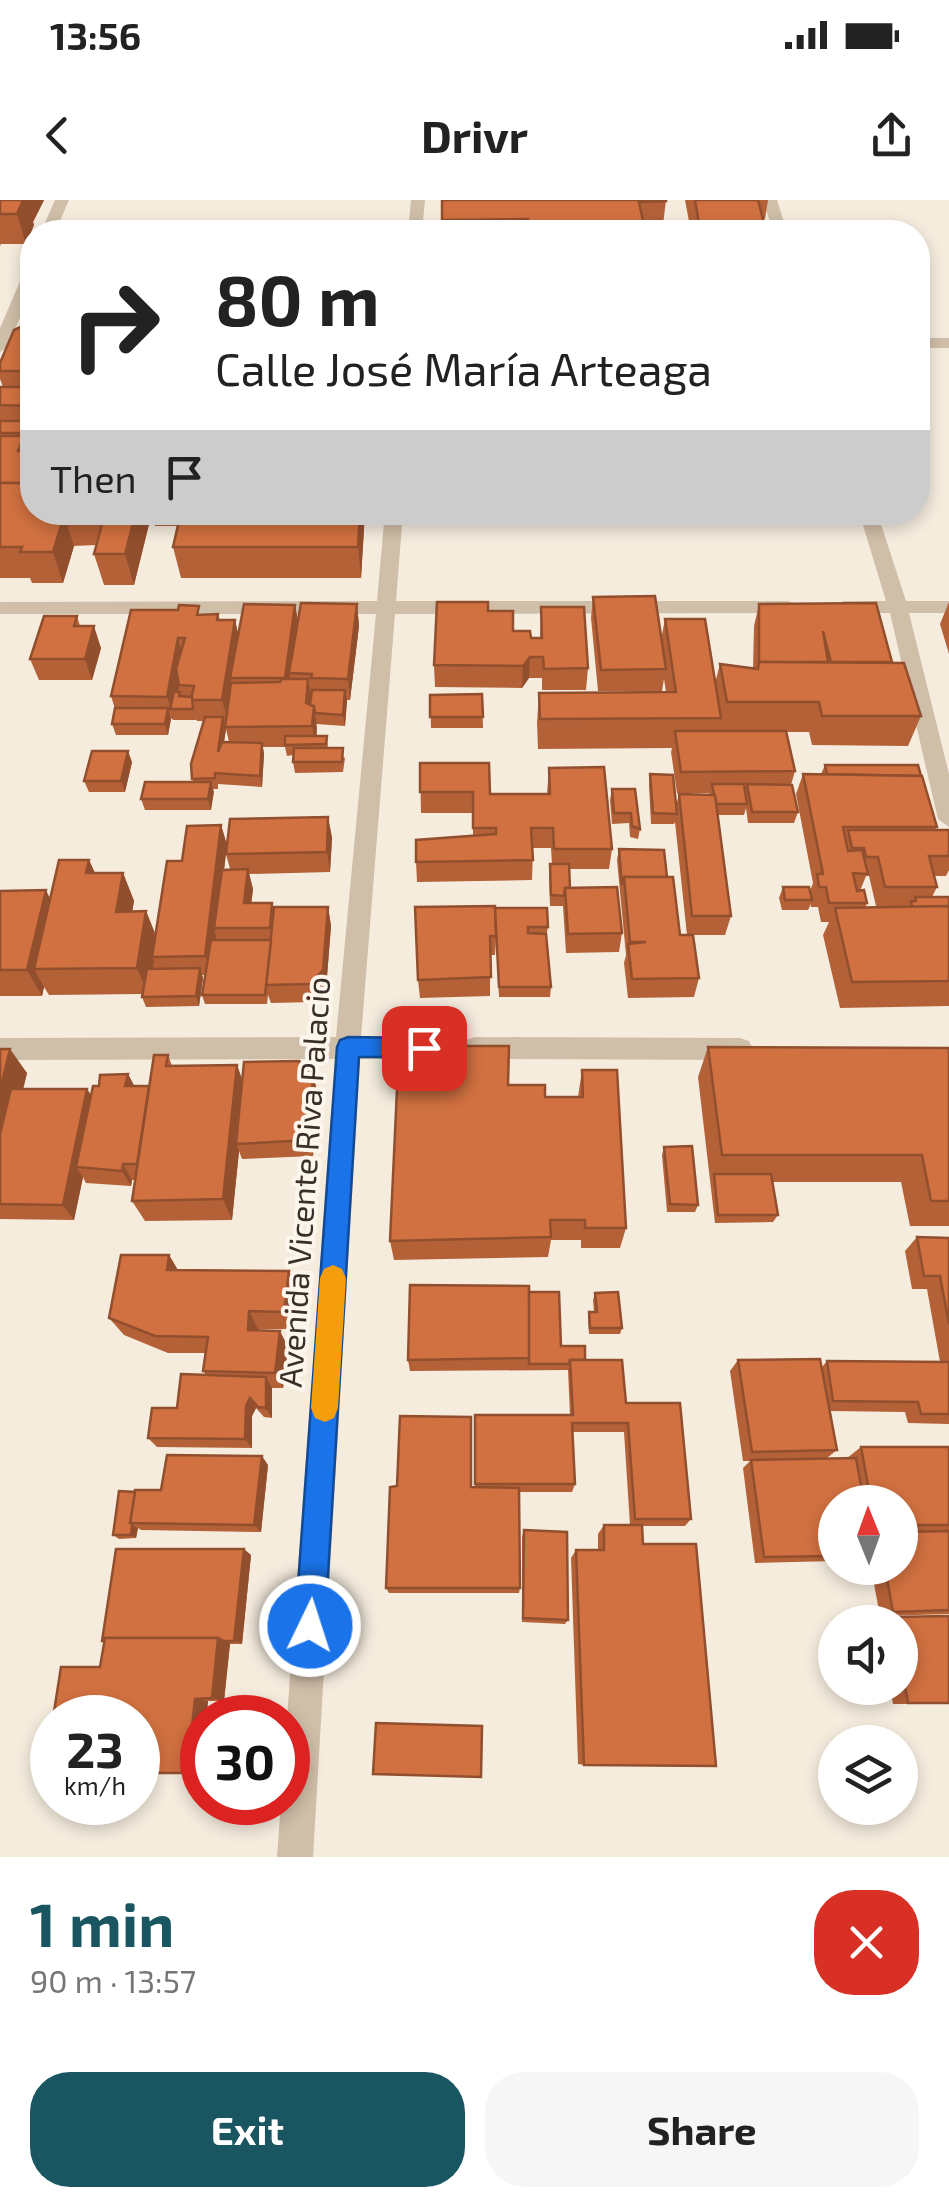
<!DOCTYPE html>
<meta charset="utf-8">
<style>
:root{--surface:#fff;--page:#f6f6f6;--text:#222;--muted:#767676;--accent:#1a5661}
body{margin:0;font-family:"Exo 2",sans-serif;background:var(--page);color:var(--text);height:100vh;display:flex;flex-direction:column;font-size:38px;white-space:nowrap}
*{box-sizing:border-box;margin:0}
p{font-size:32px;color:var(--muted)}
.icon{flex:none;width:55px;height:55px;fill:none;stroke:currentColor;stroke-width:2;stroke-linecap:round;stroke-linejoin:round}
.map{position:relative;height:1657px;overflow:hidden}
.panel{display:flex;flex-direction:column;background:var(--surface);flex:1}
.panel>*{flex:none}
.banner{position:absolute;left:20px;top:20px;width:910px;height:305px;border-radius:40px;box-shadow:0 5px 15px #0003;background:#fff;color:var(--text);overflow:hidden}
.needle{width:65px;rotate:359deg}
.controls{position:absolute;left:818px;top:1285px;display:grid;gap:20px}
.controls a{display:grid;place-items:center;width:100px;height:100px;border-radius:50%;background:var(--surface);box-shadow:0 5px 15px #0003;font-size:50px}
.speed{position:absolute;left:30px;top:1495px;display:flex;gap:20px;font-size:50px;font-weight:700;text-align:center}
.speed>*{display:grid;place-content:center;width:130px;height:130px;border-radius:50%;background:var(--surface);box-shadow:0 5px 15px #0003;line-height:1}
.speed small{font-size:25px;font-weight:400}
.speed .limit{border:15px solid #d22;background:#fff;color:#111}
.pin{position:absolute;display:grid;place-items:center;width:85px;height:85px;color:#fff;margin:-42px;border-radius:20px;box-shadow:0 5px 15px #0006}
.me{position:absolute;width:110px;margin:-55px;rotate:4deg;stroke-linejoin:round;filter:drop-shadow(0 0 8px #0008)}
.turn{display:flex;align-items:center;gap:35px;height:210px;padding:0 30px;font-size:45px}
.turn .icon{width:130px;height:130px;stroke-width:2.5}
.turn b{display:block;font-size:70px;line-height:85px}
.then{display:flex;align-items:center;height:95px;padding:0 30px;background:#0003;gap:20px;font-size:38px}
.round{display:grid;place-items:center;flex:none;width:105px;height:105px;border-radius:40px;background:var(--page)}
.head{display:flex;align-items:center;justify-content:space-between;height:170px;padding:0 30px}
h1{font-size:60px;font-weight:700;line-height:75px;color:var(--accent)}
.action{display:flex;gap:20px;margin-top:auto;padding:20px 30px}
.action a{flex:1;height:115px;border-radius:40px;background:var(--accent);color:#fff;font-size:40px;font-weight:700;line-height:115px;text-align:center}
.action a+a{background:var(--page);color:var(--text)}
.status{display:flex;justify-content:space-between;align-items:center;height:70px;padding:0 50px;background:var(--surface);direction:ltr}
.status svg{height:28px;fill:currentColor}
header{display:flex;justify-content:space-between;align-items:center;height:130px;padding:0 30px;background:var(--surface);font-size:45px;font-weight:700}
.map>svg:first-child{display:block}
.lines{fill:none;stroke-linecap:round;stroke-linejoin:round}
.minor{fill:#cfbea8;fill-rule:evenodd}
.wall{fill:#b46138;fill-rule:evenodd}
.shaded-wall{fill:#924f2e}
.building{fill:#d17141;stroke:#924f2e;stroke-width:2.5}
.route{fill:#1a73e8;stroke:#114b97;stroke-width:2.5}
.slow{fill:#f59e0b}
.labels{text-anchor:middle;stroke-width:8;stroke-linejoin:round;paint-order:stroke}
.street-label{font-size:32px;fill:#3b3029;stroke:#fcf6ec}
</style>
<div class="status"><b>13:56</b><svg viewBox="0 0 49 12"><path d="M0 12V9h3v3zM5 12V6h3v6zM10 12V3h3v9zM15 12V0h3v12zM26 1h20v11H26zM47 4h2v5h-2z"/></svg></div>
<header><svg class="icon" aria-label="back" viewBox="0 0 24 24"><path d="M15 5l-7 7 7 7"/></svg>Drivr<svg class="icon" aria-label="share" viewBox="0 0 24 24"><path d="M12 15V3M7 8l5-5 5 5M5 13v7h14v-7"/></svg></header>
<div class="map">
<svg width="949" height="1657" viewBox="0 0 949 1657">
<rect width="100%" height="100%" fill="#f5ecde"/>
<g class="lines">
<g class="minor">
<polygon points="55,0 69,0 55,32 41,32"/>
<polygon points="411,0 425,0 422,32 408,32"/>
<polygon points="763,0 777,0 787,32 773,32"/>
<polygon points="32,66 32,87 8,147 0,152 0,128 25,70"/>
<rect x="918" y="138" width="31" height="10"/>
<polygon points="385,312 403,312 396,401 789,401 799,407 789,413 395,414 361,837 430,837 439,840 443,848 439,856 430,859 360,859 313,1657 277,1657 281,1602 288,1602 287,1518 335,859 0,860 0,838 336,837 376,414 0,414 0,402 377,401"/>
<polygon points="859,312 877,312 906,401 949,401 949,413 909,413 949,574 949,627 938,619 890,413 844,413 834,407 844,401 886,401"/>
<polygon points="475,837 740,838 749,841 753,849 749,857 740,860 475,859 466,856 462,848 466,840"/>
</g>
</g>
<g class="wall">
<polygon points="0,0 44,0 33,22 34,25 26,44 1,44 0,46"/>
<polygon points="442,0 666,0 663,25 442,26"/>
<polygon points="685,0 768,0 765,19 763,19 764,23 762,32 677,32 691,32"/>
<polygon points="32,124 32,244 26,244 29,251 32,312 150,312 151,316 134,385 104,385 94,354 96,345 74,346 63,383 32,383 30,378 0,378 0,187 3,187 0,179 0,163"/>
<polygon points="152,312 365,312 361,378 181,378 173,347 178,326 155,326"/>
<polygon points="593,397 661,440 665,419 715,483 720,464 753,469 754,426 759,404 892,462 921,516 908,546 812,545 809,532 786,532 795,571 791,585 798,612 794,623 748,623 746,608 744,615 718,615 731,716 725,735 687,735 675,622 674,624 651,624 649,585 650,574 676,606 679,594 709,595 710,593 677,593 671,552 672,548 538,549 537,523 539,493 666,492 664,479 662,491 598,491 591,418"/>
<polygon points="949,402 949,454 940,424"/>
<path d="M357,404L359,426L350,500H347L345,526L316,524V536H327L328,548L345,558L343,572L295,573L293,562V555L287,556L285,547H263L264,554L262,587L218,584V589H213L211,610H145L141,599L193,582L191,564L204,521H197L196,519V520H173L171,518L168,535H116L112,524L115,509L111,496L201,415L218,414L220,420H235L238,434L295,405L298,420ZM226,529L229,542H224Z"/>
<polygon points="541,407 588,468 586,490 542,490 542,478 529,478 522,488 435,487 434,465 488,411 513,431 531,438 540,438"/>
<polygon points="77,416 80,426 101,448 92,480 39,480 30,459"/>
<polygon points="482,494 483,528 431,528 430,495"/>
<polygon points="132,562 125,592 89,592 84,581"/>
<polygon points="420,563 490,594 547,594 549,568 612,649 609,669 569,669 570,688 622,733 619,752 566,753 563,706 550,706 549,675 550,664 552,664 551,648 533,648 532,680 417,682 416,662 473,636 473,613 421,613"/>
<path d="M825,565L937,627L935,630H949V670L946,676H934L937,687L932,697H949V806L840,808L823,735L829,722H821L818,707H811V704L808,710H782L779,698L783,687L810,691L813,683L796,594L803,574H821ZM866,676H869L876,706L906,707L865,708L867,703L860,691Z"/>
<polygon points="612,589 635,589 640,629 638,639 630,637 629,623 612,624 610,600"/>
<polygon points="328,617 332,638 330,672 249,674 253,689 251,703 272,703 274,710 328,707 331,726 326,789 314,802 271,803 268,795 267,804 205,804 202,795 205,775 202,775 203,778 199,806 146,807 142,797 142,794 49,795 44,787 42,796 0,796 0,691 50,700 89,660 95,673 123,673 134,701 132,712 146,711 155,734 182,661 221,625 227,645 224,670 230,669 226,654"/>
<polygon points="619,649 667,677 680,735 699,778 694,797 628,798 624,763 626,755 617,660"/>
<polygon points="495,708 548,727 546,737 551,787 550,797 499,797 496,738 495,755 490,755 490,796 420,798 418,780"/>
<polygon points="708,847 949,848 949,1026 910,1026 901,982 773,982 778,1015 773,1022 715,1023 698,877"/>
<polygon points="0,849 27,873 23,889 87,889 91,895 99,886 128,874 134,886 149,886 168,855 172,866 237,865 242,879 313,874 317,891 313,956 242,959 239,951 232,1020 145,1021 132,1001 135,980 132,980 131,986 86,983 83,977 74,1020 0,1019"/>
<polygon points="582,870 626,1028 620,1048 581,1048 581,1040 551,1040 548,1057 394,1060 390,1041 508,885 545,897 578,897"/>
<polygon points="664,947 698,1005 695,1012 667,1012 662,955"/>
<polygon points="917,1037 949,1038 949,1224 908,1223 905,1212 830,1211 837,1250 827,1258 847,1258 861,1247 949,1247 949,1414 880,1416 871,1368 900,1368 900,1302 835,1302 835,1361 755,1363 743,1268 750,1261 743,1261 730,1171 738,1160 822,1167 827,1161 940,1162 927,1089 912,1089 905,1051"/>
<polygon points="169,1055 178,1070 289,1071 296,1089 292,1129 258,1129 288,1147 283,1188 272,1188 272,1218 264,1217 256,1208 252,1216 252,1248 157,1247 148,1238 206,1175 203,1171 205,1153 168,1153 124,1135 109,1118"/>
<polygon points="529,1092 561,1146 585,1160 626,1203 691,1319 685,1326 642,1326 584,1565 578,1564 571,1358 576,1350 598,1350 598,1334 604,1325 630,1325 624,1232 573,1232 575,1284 572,1292 519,1292 520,1388 519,1393 389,1393 386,1388 471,1287 475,1287 475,1215 570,1215 568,1170 410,1171 408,1160"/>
<polygon points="595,1093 622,1128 620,1134 589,1134 588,1119 589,1112 594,1112 593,1100"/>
<polygon points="268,1265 261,1332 141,1330 138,1328 136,1338 119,1339 113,1335 135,1292 161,1290"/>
<polygon points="524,1330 568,1420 565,1424 522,1422 522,1337"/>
<polygon points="251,1355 242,1444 230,1444 224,1501 208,1501 202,1518 201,1572 100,1467"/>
<polygon points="949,1416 949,1504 893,1504 890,1488 900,1488 900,1422 879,1422 879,1421 892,1417"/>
</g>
<g class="shaded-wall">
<polygon points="23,0 44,0 33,22 34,25 26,44 17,14"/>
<polygon points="24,236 30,255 32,251 32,278 18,251"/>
<polygon points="136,312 150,312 151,316 134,385 125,354"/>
<polygon points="360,312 365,312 361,378 358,347"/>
<polygon points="64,315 74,346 63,383 53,352"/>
<polygon points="357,404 359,426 350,500 348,479"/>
<polygon points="295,405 299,427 289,473 291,483 288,499 285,478"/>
<polygon points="235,420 240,442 230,478 233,488 228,521 222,500"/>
<polygon points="94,426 101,448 92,480 85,459"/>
<polygon points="178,438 184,460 175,509 171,509 167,497"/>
<polygon points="530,457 529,478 522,488 523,466"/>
<polygon points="308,479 312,500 311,512 306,503"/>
<polygon points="345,490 347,501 345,526 343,515"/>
<polygon points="314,506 317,528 316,547 312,526"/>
<polygon points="168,508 171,519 168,535 165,524"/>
<polygon points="223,517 226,528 221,563 218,552"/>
<polygon points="262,543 264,554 262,587 260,576"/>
<polygon points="128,551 132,562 125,592 121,581"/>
<polygon points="211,582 214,592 211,610 208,599"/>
<polygon points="328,617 332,638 330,672 327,652"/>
<polygon points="221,625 227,645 217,728 214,728 216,736 212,774 205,756"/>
<polygon points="89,660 101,687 86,673"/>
<polygon points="248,669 253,689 249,723 244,703"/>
<polygon points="123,673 134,701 127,739 116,712"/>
<polygon points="46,690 59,718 34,769 44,787 42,796 27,770"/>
<polygon points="328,707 331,726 326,789 314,802 310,784"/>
<polygon points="146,711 157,738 152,757 154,761 148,794 137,768"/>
<polygon points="200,768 203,778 199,806 196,796"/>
<polygon points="10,849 27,873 0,985 0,891"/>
<polygon points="237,865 245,889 236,944 239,951 232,1020 223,999"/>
<polygon points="128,874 137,891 125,886"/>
<polygon points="313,874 317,891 313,956 309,940"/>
<polygon points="87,889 97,905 76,967 83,977 74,1020 63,1005"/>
<polygon points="123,964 132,980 131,986 122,971"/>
<polygon points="169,1055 180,1074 167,1070"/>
<polygon points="289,1071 296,1089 292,1129 284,1112"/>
<polygon points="249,1111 258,1129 257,1146 248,1130"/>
<polygon points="280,1131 288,1147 283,1188 275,1173"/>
<polygon points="266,1177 272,1188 272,1218 266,1208"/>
<polygon points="250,1198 256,1208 252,1216 252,1248 245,1239 246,1206"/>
<polygon points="262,1256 268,1265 261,1332 254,1325"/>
<polygon points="132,1325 138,1328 136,1338 131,1335"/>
<polygon points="244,1349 251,1355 242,1444 234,1441"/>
<polygon points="218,1438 230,1443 224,1501 212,1498"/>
<polygon points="195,1499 208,1501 207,1518 202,1518 201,1572 187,1573"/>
</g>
<g class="building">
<polygon points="0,0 23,0 17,14 0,14"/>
<polygon points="442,0 666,0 666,1 639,2 644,25 674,25 676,32 440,32 440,26 528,26 528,19 442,20"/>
<polygon points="695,0 758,0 764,23 699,23"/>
<polygon points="27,124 32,124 32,171 0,171 0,163 14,130"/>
<polygon points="0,187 32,187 32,206 0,205"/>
<polygon points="0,221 32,221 32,228 31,233 0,233"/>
<polygon points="0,236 24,236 18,251 32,251 27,262 32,262 32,283 0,283"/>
<polygon points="0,283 32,283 32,312 136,312 125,354 94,354 105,313 64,315 53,352 20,352 22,347 0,347"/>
<polygon points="181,312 360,312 358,347 173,347"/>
<polygon points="655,396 666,469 601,470 593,397"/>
<polygon points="437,402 488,402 488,411 513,411 513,431 530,431 531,438 542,438 541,407 584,407 588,468 544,469 543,457 530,457 523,466 434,465"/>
<polygon points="301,403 357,404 348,479 311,478 312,474 289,473"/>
<polygon points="876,403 892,462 831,462 823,431 828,462 759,462 759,465 759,404"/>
<polygon points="244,404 295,405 285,478 230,478"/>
<polygon points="179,405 199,406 197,415 218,414 217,420 235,420 222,500 191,500 194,486 179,485 176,469 185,438 178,438 167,497 111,496 131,410 178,410"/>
<polygon points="44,416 77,416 74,426 94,426 85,459 30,459"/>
<polygon points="665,419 705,419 721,518 540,519 539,493 676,492"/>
<polygon points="759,462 904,463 921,516 822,516 819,502 727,502 720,464 758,469"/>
<polygon points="281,479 308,479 306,503 314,506 312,526 225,527 231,483 280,482"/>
<polygon points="312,490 345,490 343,515 315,513 314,506 310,505"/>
<polygon points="174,492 180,492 179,496 192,497 193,509 170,509"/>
<polygon points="482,494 483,517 430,517 430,495"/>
<polygon points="115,508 168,508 165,524 112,524"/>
<polygon points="205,517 223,517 218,552 222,542 262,543 260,576 215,573 215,578 192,579 191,564"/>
<polygon points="675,531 786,531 795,571 681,572"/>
<polygon points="285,536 327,536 326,544 285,545"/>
<polygon points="294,548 343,548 342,562 293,562"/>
<polygon points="92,551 128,551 121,581 84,581"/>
<polygon points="420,563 489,563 490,594 550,594 549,568 604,567 612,649 554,649 553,628 531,628 533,660 416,662 416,640 496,634 496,628 473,628 473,592 420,592"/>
<polygon points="825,565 918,565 921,576 827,574"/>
<polygon points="650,574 673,575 677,614 653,613"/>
<polygon points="803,574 922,576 937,627 843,627 848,651 862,650 868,674 853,673 857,691 864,690 867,703 829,703 826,687 819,687 817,674 823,674"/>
<polygon points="145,582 211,582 208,599 141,599"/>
<polygon points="712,584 744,584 747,604 716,604"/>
<polygon points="747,584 792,585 798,612 752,612"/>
<polygon points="612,589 635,589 640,629 632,626 631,613 614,613"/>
<polygon points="679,594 715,595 731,716 692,716"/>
<polygon points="328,617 327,652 226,654 230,619"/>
<polygon points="221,625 205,756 152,757 167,661 182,661 187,626"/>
<polygon points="848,630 949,630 949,656 929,656 937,687 885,687 878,657 866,657 864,648 852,648"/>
<polygon points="619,649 664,650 667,677 624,677 622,685"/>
<polygon points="59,660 89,660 86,673 123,673 116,712 146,711 137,768 34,769"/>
<polygon points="550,664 569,664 570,688 565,688 564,696 551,695"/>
<polygon points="248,669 244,703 272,703 270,728 214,728 222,670"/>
<polygon points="624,677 673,677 680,735 693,735 699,778 632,779 628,744 646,742 630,742"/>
<polygon points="617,687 622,733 568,734 565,688"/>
<polygon points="783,687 809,687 812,700 785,700"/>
<polygon points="46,690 27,770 0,770 0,691"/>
<polygon points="915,697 949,697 949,706 912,707 911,701 916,701"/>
<polygon points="495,706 496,736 490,736 491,777 418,780 415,707"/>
<polygon points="949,706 949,781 852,782 835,708"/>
<polygon points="274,707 328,707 323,770 310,784 266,785"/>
<polygon points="495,708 547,708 548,727 528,727 528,733 546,734 551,787 499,787"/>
<polygon points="211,740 271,740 265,795 202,795"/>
<polygon points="200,768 196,796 142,797 147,769"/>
<polygon points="399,846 509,846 508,885 545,885 545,897 583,897 582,870 617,870 626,1028 585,1028 585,1020 550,1020 551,1037 390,1041"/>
<polygon points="708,847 949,848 949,1001 931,1001 922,955 722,955"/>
<polygon points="0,849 10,849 0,891"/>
<polygon points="154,855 168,855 166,866 237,865 223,999 132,1001"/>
<polygon points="299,861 313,874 309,940 236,944 244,862"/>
<polygon points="128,874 125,886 149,886 137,964 123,964 122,971 76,967 93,886 99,886 100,875"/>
<polygon points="11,889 87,889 63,1005 0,1004 0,934"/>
<polygon points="692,946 698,1005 670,1004 664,947"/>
<polygon points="714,974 771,974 778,1015 718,1015"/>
<polygon points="917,1037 949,1038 949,1124 940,1076 924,1076"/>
<polygon points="121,1055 169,1055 167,1070 289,1071 284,1112 249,1111 248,1130 280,1131 275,1173 203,1171 208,1137 155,1136 109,1118"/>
<polygon points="410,1085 529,1086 530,1158 408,1160"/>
<polygon points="529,1092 559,1092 561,1146 585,1146 585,1160 570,1160 569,1164 529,1164"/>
<polygon points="618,1092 622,1128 590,1128 589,1112 597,1112 595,1093"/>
<polygon points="820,1159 837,1250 752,1252 738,1160"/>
<polygon points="570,1160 622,1160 626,1203 680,1203 691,1319 635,1319 628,1223 572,1223 575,1284 475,1284 475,1215 573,1215"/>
<polygon points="827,1161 949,1162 949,1214 921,1214 918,1202 833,1201"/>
<polygon points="181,1174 266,1177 266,1208 258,1207 250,1198 246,1206 245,1239 148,1238 152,1208 177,1208"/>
<polygon points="400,1216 471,1217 471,1287 519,1288 520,1388 386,1388 390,1287 397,1286"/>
<polygon points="861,1247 949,1247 949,1325 900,1325 900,1302 871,1302"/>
<polygon points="167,1255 262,1256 254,1325 130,1323 135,1290 161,1290"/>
<polygon points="856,1258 864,1302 835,1302 835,1356 764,1357 751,1260"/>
<polygon points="119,1291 135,1292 130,1323 132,1323 131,1335 113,1335"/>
<polygon points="604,1325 642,1325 643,1344 696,1344 716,1566 584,1565 576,1350 604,1350"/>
<polygon points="524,1330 567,1332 568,1420 523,1418"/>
<polygon points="949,1331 949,1410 893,1412 885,1368 900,1368 900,1332"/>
<polygon points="116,1349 244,1349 234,1441 224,1441 218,1438 105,1438 105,1441 102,1441"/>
<polygon points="949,1416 949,1503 908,1503 900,1459 900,1422 894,1422 892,1417"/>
<polygon points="105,1438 218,1438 212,1498 195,1499 187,1573 138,1573 138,1518 53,1518 61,1467 100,1467"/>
<polygon points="52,1519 52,1574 44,1574"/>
<polygon points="376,1523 482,1526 481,1577 373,1574"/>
</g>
<polygon class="route" points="348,837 424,838 432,841 435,848 432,854 424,857 359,857 325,1426 321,1436 310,1441 300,1436 295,1426 337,847 340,840"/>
<polygon class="slow" points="333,1065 342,1069 346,1078 338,1208 334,1218 325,1222 315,1218 311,1208 320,1078 324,1069"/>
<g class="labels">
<g class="street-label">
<text transform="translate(305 982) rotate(-86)" y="11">Avenida Vicente Riva Palacio</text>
</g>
</g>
</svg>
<div class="controls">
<a><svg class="needle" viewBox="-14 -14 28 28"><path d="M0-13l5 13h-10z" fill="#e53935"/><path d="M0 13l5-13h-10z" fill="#767676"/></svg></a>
<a><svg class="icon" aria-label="sound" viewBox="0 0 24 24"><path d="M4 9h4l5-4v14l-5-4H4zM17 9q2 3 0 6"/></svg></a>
<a><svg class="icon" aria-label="layers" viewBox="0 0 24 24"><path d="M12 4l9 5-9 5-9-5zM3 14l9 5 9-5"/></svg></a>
</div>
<div class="speed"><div>23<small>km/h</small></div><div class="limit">30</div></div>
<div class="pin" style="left:424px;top:848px;background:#d93025"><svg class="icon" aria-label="arrive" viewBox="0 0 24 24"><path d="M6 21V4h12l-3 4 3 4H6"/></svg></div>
<svg class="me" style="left:310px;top:1426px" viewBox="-20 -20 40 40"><circle r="17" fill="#1a73e8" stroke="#fff" stroke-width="3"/><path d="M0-11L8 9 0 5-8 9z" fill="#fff"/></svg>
<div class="banner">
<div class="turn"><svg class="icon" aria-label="right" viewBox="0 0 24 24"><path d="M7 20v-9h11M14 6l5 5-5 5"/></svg><div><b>80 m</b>Calle José María Arteaga</div></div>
<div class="then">Then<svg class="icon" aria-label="arrive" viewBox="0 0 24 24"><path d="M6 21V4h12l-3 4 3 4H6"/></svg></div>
</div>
</div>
<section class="panel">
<div class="head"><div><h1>1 min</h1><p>90 m · 13:57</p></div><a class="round" style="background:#d93025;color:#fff"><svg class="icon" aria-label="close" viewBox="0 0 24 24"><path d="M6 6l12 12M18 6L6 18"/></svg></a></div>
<div class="action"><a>Exit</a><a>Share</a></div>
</section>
